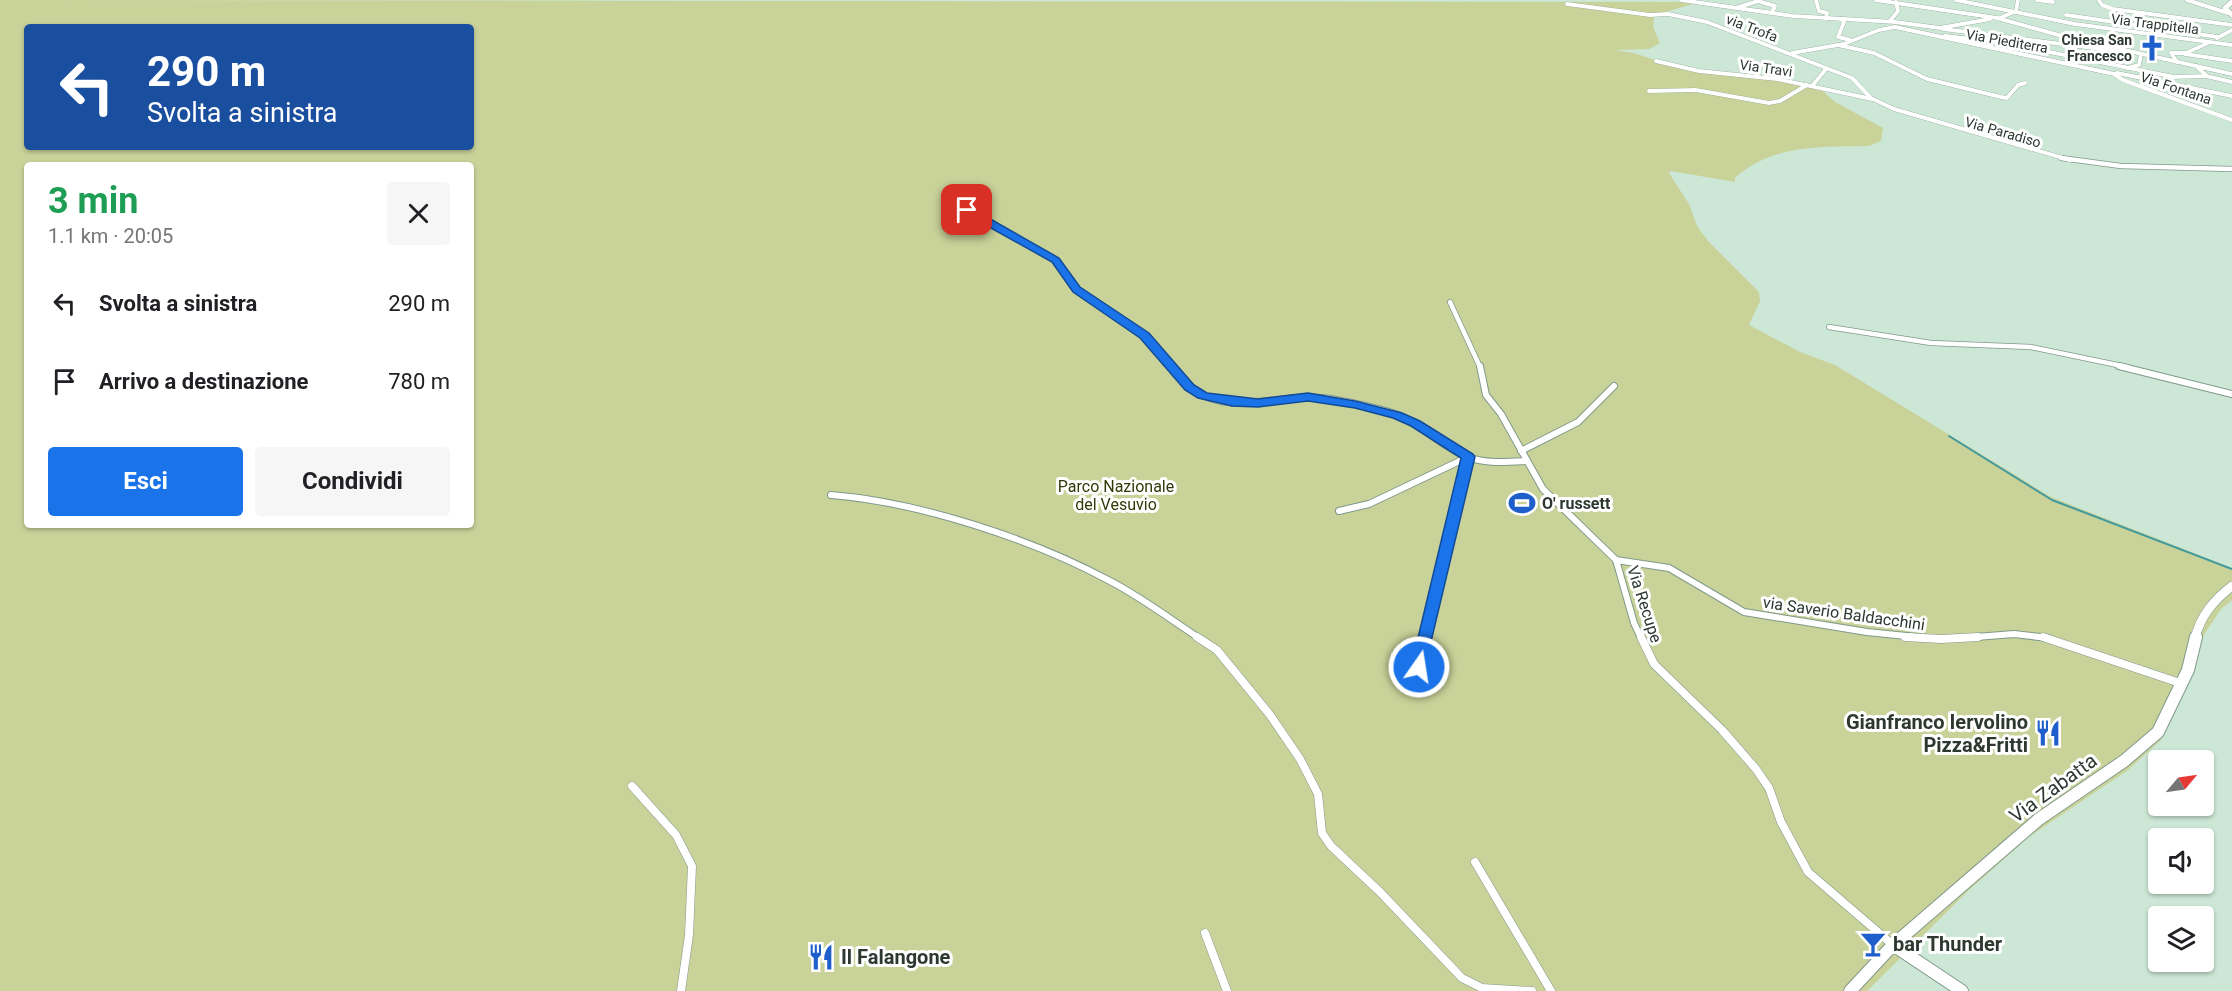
<!DOCTYPE html>
<html lang="it">
<meta charset="utf-8">
<style>
:root{--surface:#fff;--page:#f6f6f6;--text:#202124;--muted:#757577;--accent:#1a73e8}
body{margin:0;font-family:Roboto,sans-serif;background:var(--page);color:var(--text);height:100vh;display:flex;flex-direction:column;font-size:22px;white-space:nowrap}
*{box-sizing:border-box;margin:0}
p{font-size:20px;color:var(--muted)}
.icon{flex:none;width:33px;height:33px;fill:none;stroke:currentColor;stroke-width:2;stroke-linecap:round;stroke-linejoin:round}
.map{position:relative;flex:1;overflow:hidden}
.panel{position:absolute;left:24px;top:162px;width:450px;height:366px;display:flex;flex-direction:column;background:var(--surface);border-radius:6px;box-shadow:0 2px 4px #0004}
.panel>*{flex:none}
.guide{position:absolute;left:24px;top:24px;width:450px;height:126px;border-radius:6px;box-shadow:0 2px 4px #0004;background:#1a4fa0;color:#fff;overflow:hidden}
.needle{width:39px;rotate:61deg}
.tools{position:absolute;left:2148px;top:750px;display:grid;gap:12px}
.tools a{display:grid;place-items:center;width:66px;height:66px;border-radius:6px;background:var(--surface);box-shadow:0 2px 4px #0004;font-size:30px}
.pin{position:absolute;display:grid;place-items:center;width:51px;height:51px;color:#fff;margin:-26px;border-radius:12px;box-shadow:0 3px 9px #0006}
.me{position:absolute;width:66px;margin:-33px;rotate:13deg;stroke-linejoin:round;filter:drop-shadow(0 0 4px #0008)}
.turn{display:flex;align-items:center;gap:21px;height:126px;padding:0 24px;font-size:27px}
.turn .icon{width:78px;height:78px;stroke-width:2.5}
.turn b{display:block;font-size:42px;line-height:51px}
.round{display:grid;place-items:center;flex:none;width:63px;height:63px;border-radius:6px;background:var(--page)}
.head{display:flex;align-items:center;justify-content:space-between;height:102px;padding:0 24px}
h1{font-size:36px;font-weight:700;line-height:45px;color:#1e9e55}
.cta{display:flex;gap:12px;margin-top:auto;padding:12px 24px}
.cta a{flex:1;height:69px;border-radius:6px;background:var(--accent);color:#fff;font-size:24px;font-weight:700;line-height:69px;text-align:center}
.cta a+a{background:var(--page);color:var(--text)}
ul{padding:0;list-style:none}
li{display:flex;align-items:center;gap:18px;height:78px;padding:0 24px}
li div{flex:1}
li b{display:block;font-size:22px}
li em{font-style:normal}
.map>svg:first-child{display:block}
.green{fill:#c9d299;fill-rule:evenodd}
.lines{fill:none;stroke-linecap:round;stroke-linejoin:round}
.stream{stroke:#419a9d;stroke-width:2}
.street-far3-casing{stroke:#809989;stroke-width:4.5}
.street-far2-casing{stroke:#809989;stroke-width:6}
.street-far1-casing{stroke:#809989;stroke-width:8}
.street-casing{stroke:#809989;stroke-width:9}
.secondary-far2-casing{stroke:#809989;stroke-width:6}
.secondary-far1-casing{stroke:#809989;stroke-width:10}
.secondary-casing{stroke:#809989;stroke-width:14}
.street-far3{stroke:#fff;stroke-width:4}
.street-far2{stroke:#fff;stroke-width:4.5}
.street-far1{stroke:#fff;stroke-width:6}
.street{stroke:#fff;stroke-width:8}
.secondary-far2{stroke:#fff;stroke-width:5}
.secondary-far1{stroke:#fff;stroke-width:9}
.secondary{stroke:#fff;stroke-width:12}
.route{fill:#1a73e8;stroke:#114b97;stroke-width:1.5}
.labels{text-anchor:middle;stroke-width:6;stroke-linejoin:round;paint-order:stroke}
.far-street-label{font-size:14px;fill:#2d3831;stroke:#fff}
.far-poi-label{font-size:14px;font-weight:bold;fill:#2d3831;stroke:#fff;text-anchor:end}
.park-label{font-size:16px;fill:#343908;stroke:#fff}
.poi-label{font-size:16px;font-weight:bold;fill:#2d3831;stroke:#fff;text-anchor:start}
.street-label{font-size:16px;fill:#2d3831;stroke:#fff}
.near-poi-label{font-size:20px;font-weight:bold;fill:#2d3831;stroke:#fff;text-anchor:start}
.near-street-label{font-size:20px;fill:#2d3831;stroke:#fff}
</style>
<div class="map">
<svg width="2232" height="991" viewBox="0 0 2232 991">
<rect width="100%" height="100%" fill="#cce7d5"/>
<path class="green" d="M0,0L1700,2L1654,15L1653,27L1660,43L1649,49L1614,50L1634,53L1670,65L1816,85L1835,102L1883,128L1881,141L1869,146C1822,147 1772,144 1735,178V182L1671,171L1669,173L1689,204L1697,226L1708,241L1759,292L1760,301L1749,325L1800,352L1835,365L2051,497L2232,568V600L2221,609L2205,633L2161,740L2128,770L2030,836L1969,890L1867,991H0ZM27,27H471V147H27ZM27,165H471V525H27Z"/>
<g class="lines">
<polyline class="stream" points="1949,436 2052,500 2232,569"/>
<g class="street-far3-casing">
<g id="street-far3">
<polyline points="1681,0 1793,16 1895,22 1940,28 1990,19"/>
<polyline points="1816,0 1819,11 1827,13 1826,19"/>
<polyline points="1876,0 1997,18 2062,36 2232,74"/>
<polyline points="1956,0 2075,24 2232,45"/>
<polyline points="2037,0 2053,2"/>
<polyline points="2099,0 2102,5 2113,9 2232,25"/>
<polyline points="2187,0 2228,13"/>
<polyline points="1567,4 1650,15 1668,14 1707,22 1852,78 1871,98 1894,109 2070,160"/>
<polyline points="1736,8 1758,1 1775,6 1772,12"/>
<polyline points="2066,15 2218,37"/>
<polyline points="2000,18 2016,11 2018,0"/>
<polyline points="1841,19 1844,22 1838,37 1850,40"/>
<polyline points="1890,21 1898,11 1896,2"/>
<polyline points="1895,27 2114,74 2123,80 2232,120"/>
<polyline points="1943,29 2117,51"/>
<polyline points="1945,36 2005,43 2174,77 2207,76 2196,66"/>
<polyline points="2217,38 2232,30"/>
<polyline points="1838,45 1874,53 1927,79 2001,97 2007,98 2018,85 2025,83"/>
<polyline points="1792,53 1844,44 1879,30 1895,27"/>
<polyline points="2185,54 2232,61"/>
<polyline points="1656,61 1699,71 1777,79 1872,99"/>
<polyline points="2177,62 2171,53 2186,53 2208,43"/>
<polyline points="2128,68 2139,65 2141,54"/>
<polyline points="2117,73 2232,96"/>
<polyline points="2206,76 2232,82"/>
<polyline points="1812,86 1826,69"/>
<polyline points="1649,91 1696,90 1769,103 1780,101 1807,85"/>
</g>
</g>
<g class="street-far2-casing">
<g id="street-far2">
<polyline points="2061,158 2121,166 2232,169"/>
<polyline points="967,211 1056,260 1077,290 1145,336 1172,367"/>
<polyline points="1450,302 1480,367"/>
<polyline points="1829,327 1931,343 2031,347 2127,367"/>
</g>
</g>
<g class="street-far1-casing">
<g id="street-far1">
<path d="M1171,366C1177,374 1184,384 1192,389C1233,418 1286,391 1331,399C1352,403 1377,407 1398,415C1423,425 1443,448 1468,457C1486,464 1508,462 1527,461"/>
<polyline points="1480,366 1486,395 1501,414 1543,489 1616,560 1634,623 1641,638"/>
<polyline points="2119,366 2232,394"/>
<polyline points="1521,451 1578,422 1614,386"/>
<path d="M831,495C919,502 1032,539 1110,581C1141,597 1170,619 1199,638"/>
<polyline points="1339,511 1369,504 1466,458"/>
<polyline points="1616,560 1669,568 1744,612 1867,632 1926,638"/>
<polyline points="1426,638 1468,457"/>
<polyline points="1963,638 2014,634 2048,638"/>
</g>
</g>
<g class="street-casing">
<g id="street">
<polyline points="1197,637 1217,650 1270,715 1300,759 1318,794 1322,833 1331,846 1380,892 1462,978 1482,988 1532,991"/>
<polyline points="1641,637 1654,664 1722,730 1756,769 1769,788 1781,822 1808,872 1893,945"/>
<polyline points="1905,637 1941,639 1978,637"/>
<polyline points="2043,637 2180,683"/>
<polyline points="1419,667 1426,637"/>
<polyline points="632,786 676,835 692,866 689,935 681,991"/>
<polyline points="1475,862 1551,991"/>
<polyline points="1205,933 1227,991"/>
</g>
</g>
<g class="secondary-far2-casing">
<polyline id="secondary-far2" points="2232,2 2225,8 2232,15"/>
</g>
<g class="secondary-far1-casing">
<path id="secondary-far1" d="M2195,638C2201,615 2214,600 2232,586"/>
</g>
<g class="secondary-casing">
<g id="secondary">
<polyline points="1893,945 1962,991"/>
<polyline points="1850,991 1893,945 2039,819 2124,761 2158,732 2188,670 2196,637"/>
</g>
</g>
<use href="#street-far3" class="street-far3"/>
<use href="#street-far2" class="street-far2"/>
<use href="#street-far1" class="street-far1"/>
<use href="#street" class="street"/>
<use href="#secondary-far2" class="secondary-far2"/>
<use href="#secondary-far1" class="secondary-far1"/>
<use href="#secondary" class="secondary"/>
</g>
<polygon class="route" points="964,208 971,208 1059,258 1080,287 1149,333 1194,385 1207,393 1258,399 1308,393 1355,401 1402,413 1420,421 1473,454 1475,457 1424,671 1419,673 1411,667 1461,458 1411,426 1393,418 1355,408 1308,401 1258,407 1232,406 1198,398 1185,390 1140,338 1073,292 1052,262 964,213"/>
<defs>
<g id="church-bare" transform="scale(2.07)"><path d="M-1.2-6h2.4v3.5h3.3v2.4h-3.3V6h-2.4V-.1h-3.3v-2.4h3.3Z" fill="#1f5fcb" stroke="#fff" stroke-width="2.5" paint-order="stroke"/></g>
<g id="stadium-bare" transform="scale(2.07)"><path d="M0-5a6.5 5 0 1 0 0 10a6.5 5 0 1 0 0-10ZM-3.5-1.8h7v3.6h-7Z" fill="#1f5fcb" stroke="#fff" stroke-width="2.5" paint-order="stroke"/></g>
<g id="restaurant-bare" transform="scale(2.07)"><path d="M-5-6h1v4h1v-4h1v4h1v-4h1v5L-1.5 .5V6h-2V.5L-5-1ZM5-6V6H3V1.5H1.5Q1.5-4 5-6Z" fill="#1f5fcb" stroke="#fff" stroke-width="2.5" paint-order="stroke"/></g>
<g id="bar-bare" transform="scale(2.07)"><path d="M-6-5H6L.8 .8V4.5H3.5V6h-7V4.5H-.8V.8Z" fill="#1f5fcb" stroke="#fff" stroke-width="2.5" paint-order="stroke"/></g>
</defs>
<g fill-rule="evenodd">
<use href="#church-bare" x="2152" y="48"/>
<use href="#stadium-bare" x="1522" y="503"/>
<use href="#restaurant-bare" x="2048" y="733"/>
<use href="#bar-bare" x="1873" y="944"/>
<use href="#restaurant-bare" x="821" y="957"/>
</g>
<g class="labels">
<g class="far-street-label">
<text transform="translate(2155 24) rotate(7)" y="5">Via Trappitella</text>
<text transform="translate(1752 28) rotate(21)" y="5">via Trofa</text>
<text transform="translate(2007 41) rotate(10)" y="5">Via Piediterra</text>
<text transform="translate(1766 68) rotate(8)" y="5">Via Travi</text>
<text transform="translate(2176 88) rotate(19)" y="5">Via Fontana</text>
<text transform="translate(2003 132) rotate(16)" y="5">Via Paradiso</text>
</g>
<g class="far-poi-label">
<text x="2132" y="45">Chiesa San<tspan x="2132" dy="16">Francesco</tspan></text>
</g>
<g class="park-label">
<text x="1116" y="492">Parco Nazionale<tspan x="1116" dy="18">del Vesuvio</tspan></text>
</g>
<g class="poi-label">
<text x="1542" y="509">O' russett</text>
</g>
<g class="street-label">
<text transform="translate(1645 604) rotate(72)" y="6">Via Recupe</text>
<text transform="translate(1844 613) rotate(8)" y="6">via Saverio Baldacchini</text>
</g>
<g class="near-poi-label">
<text x="2028" y="729" text-anchor="end">Gianfranco Iervolino<tspan x="2028" dy="23">Pizza&amp;Fritti</tspan></text>
<text x="1893" y="951">bar Thunder</text>
<text x="841" y="964">Il Falangone</text>
</g>
<g class="near-street-label">
<text transform="translate(2053 788) rotate(-36)" y="7">Via Zabatta</text>
</g>
</g>
</svg>
<div class="tools">
<a><svg class="needle" viewBox="-14 -14 28 28"><path d="M0-13l5 13h-10z" fill="#e53935"/><path d="M0 13l5-13h-10z" fill="#757577"/></svg></a>
<a><svg class="icon" aria-label="sound" viewBox="0 0 24 24"><path d="M4 9h4l5-4v14l-5-4H4zM17 9q2 3 0 6"/></svg></a>
<a><svg class="icon" aria-label="layers" viewBox="0 0 24 24"><path d="M12 4l9 5-9 5-9-5zM3 14l9 5 9-5"/></svg></a>
</div>
<div class="pin" style="left:967px;top:210px;background:#d93025"><svg class="icon" aria-label="arrive" viewBox="0 0 24 24"><path d="M6 21V4h12l-3 4 3 4H6"/></svg></div>
<svg class="me" style="left:1419px;top:667px" viewBox="-20 -20 40 40"><circle r="17" fill="#1a73e8" stroke="#fff" stroke-width="3"/><path d="M0-11L8 9 0 5-8 9z" fill="#fff"/></svg>
<div class="guide">
<div class="turn"><svg class="icon" aria-label="left" viewBox="0 0 24 24"><path d="M17 20v-9H6M10 6l-5 5 5 5"/></svg><div><b>290 m</b>Svolta a sinistra</div></div>
</div>
<section class="panel">
<div class="head"><div><h1>3 min</h1><p>1.1 km · 20:05</p></div><a class="round"><svg class="icon" aria-label="close" viewBox="0 0 24 24"><path d="M6 6l12 12M18 6L6 18"/></svg></a></div>
<ul>
<li><svg class="icon" aria-label="left" viewBox="0 0 24 24"><path d="M17 20v-9H6M10 6l-5 5 5 5"/></svg><div><b>Svolta a sinistra</b></div><em>290 m</em></li>
<li><svg class="icon" aria-label="arrive" viewBox="0 0 24 24"><path d="M6 21V4h12l-3 4 3 4H6"/></svg><div><b>Arrivo a destinazione</b></div><em>780 m</em></li>
</ul>
<div class="cta"><a>Esci</a><a>Condividi</a></div>
</section>
</div>
